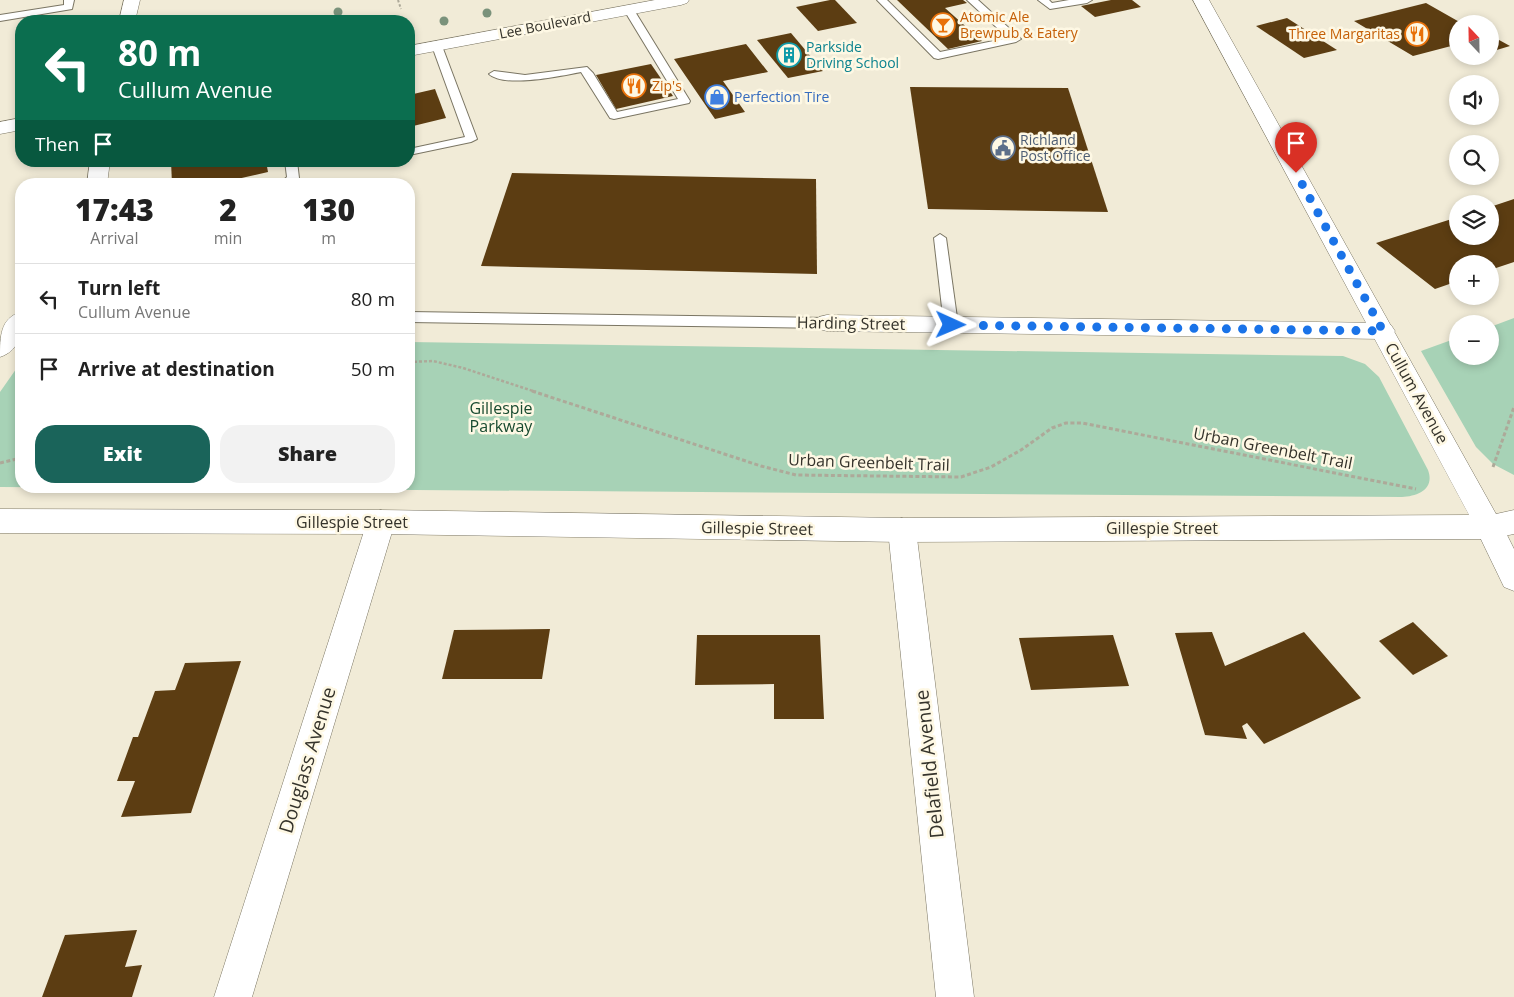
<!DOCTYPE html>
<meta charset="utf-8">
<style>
:root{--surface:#fff;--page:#f2f2f2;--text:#222;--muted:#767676;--line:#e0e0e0;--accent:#1a645a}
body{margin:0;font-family:"Open Sans",sans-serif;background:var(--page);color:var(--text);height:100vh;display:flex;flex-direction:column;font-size:19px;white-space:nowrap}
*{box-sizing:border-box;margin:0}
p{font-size:16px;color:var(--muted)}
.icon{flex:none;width:28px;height:28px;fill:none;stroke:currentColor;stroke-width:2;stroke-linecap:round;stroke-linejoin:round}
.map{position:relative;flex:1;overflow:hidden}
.panel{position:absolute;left:15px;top:178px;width:400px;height:315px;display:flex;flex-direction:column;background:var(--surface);border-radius:20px;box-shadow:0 2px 8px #0003}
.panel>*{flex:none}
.hud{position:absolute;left:15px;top:15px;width:400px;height:152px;border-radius:20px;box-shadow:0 2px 8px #0003;background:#0b6e4f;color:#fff;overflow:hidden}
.needle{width:32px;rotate:338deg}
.buttons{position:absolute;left:1449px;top:15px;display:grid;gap:10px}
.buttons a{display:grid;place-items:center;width:50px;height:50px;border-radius:50%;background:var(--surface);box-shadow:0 2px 8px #0003;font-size:25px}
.pin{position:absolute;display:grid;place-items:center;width:42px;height:42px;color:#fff;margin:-51px -21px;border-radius:50% 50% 50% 0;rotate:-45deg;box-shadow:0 0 5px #0007}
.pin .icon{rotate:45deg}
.me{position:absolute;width:55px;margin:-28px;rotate:91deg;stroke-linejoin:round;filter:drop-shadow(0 0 4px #0008)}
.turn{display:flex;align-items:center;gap:18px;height:105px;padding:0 20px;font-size:22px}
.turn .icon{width:65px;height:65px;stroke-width:2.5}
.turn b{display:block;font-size:35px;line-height:42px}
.then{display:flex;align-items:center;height:48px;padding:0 20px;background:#0003;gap:10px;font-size:19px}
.eta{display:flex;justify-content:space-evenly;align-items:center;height:85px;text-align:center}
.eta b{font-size:30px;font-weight:800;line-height:35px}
.button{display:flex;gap:10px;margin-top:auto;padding:10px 20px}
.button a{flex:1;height:58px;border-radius:20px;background:var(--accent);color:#fff;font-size:20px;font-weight:800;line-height:58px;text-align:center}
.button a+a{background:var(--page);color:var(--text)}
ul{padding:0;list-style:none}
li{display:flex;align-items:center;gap:15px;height:70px;padding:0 20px;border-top:1px solid var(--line)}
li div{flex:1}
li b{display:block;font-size:19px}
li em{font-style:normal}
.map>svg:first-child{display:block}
.green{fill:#a7d2b6}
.building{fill:#5c3d12}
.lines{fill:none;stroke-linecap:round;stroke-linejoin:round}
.lane-casing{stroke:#7a7563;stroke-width:2}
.street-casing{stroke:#7a7563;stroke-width:1}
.secondary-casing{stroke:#7a7563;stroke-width:1}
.path-far2{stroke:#ada999;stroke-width:2;stroke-dasharray:2.5 2;stroke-linecap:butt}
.path-far1{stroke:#ada999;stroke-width:2.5;stroke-dasharray:3 2;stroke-linecap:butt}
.path{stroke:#ada999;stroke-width:3;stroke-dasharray:4 2.5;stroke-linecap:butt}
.lane{fill:#fff;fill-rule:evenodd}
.street{fill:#fff;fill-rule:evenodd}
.secondary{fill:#fff;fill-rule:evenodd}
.tree{fill:#7a927b}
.route{stroke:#1a73e8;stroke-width:9;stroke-dasharray:0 16.2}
.labels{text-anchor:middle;stroke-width:5;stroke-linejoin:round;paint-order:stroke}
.far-food-label{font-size:14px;fill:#c56008;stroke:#fef8e4;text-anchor:start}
.far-street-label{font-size:14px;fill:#35332b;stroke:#fef8e4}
.far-culture-label{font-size:14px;fill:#0d838f;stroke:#fef8e4;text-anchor:start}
.far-shop-label{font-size:14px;fill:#366cbe;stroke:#fef8e4;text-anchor:start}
.far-service-label{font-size:14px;fill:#4e5e75;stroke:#fef8e4;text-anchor:start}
.street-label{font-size:16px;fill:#35332b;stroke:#fef8e4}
.park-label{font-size:16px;fill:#184a2f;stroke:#fef8e4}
.near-street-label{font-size:19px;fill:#35332b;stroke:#fef8e4}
</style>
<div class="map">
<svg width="1514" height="997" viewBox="0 0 1514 997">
<rect width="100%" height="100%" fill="#f1ebd7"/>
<g class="green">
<polygon points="1514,318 1514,475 1493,464 1476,447 1421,351 1457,338 1458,356 1490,356 1490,327"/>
<path d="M409,342L1343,356L1365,364L1379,377L1428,470C1435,489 1418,496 1402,497L0,487V392L21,362V486H409Z"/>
</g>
<g class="building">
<polygon points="830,0 835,0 857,23 818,31 796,7"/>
<polygon points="897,0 963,0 967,3 945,8 982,41 948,49"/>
<polygon points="1111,0 1132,0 1141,7 1095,17 1081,6"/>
<polygon points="1426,3 1463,24 1458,24 1458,46 1455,45 1413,56 1354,21"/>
<polygon points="1287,18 1337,50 1304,58 1256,26"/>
<polygon points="791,33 823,71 788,78 757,40"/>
<polygon points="1490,35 1510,46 1490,52"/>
<polygon points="746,44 768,72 723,81 745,112 715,119 674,59"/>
<polygon points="651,64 673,96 616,109 596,75"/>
<polygon points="910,87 1068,88 1108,212 928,209"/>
<polygon points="435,89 446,118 409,127 409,95"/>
<polygon points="171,161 266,161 268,172 215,184 172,184"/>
<polygon points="512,173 816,179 817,274 481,266"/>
<polygon points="1514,199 1514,262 1490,270 1490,264 1458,264 1458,281 1435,289 1376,243 1458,217 1458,236 1490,236 1490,207"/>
<polygon points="1413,622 1448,656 1413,675 1379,641"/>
<polygon points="550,629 542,679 442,679 454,630"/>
<polygon points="1212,632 1225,666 1304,632 1361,698 1264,744 1247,723 1242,726 1247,739 1205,735 1175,633"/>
<polygon points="697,635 820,635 824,719 774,719 774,684 695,685"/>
<polygon points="1113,635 1129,686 1031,690 1019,638"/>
<polygon points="241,661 191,813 121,817 135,781 117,781 133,737 138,737 155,691 175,690 185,663"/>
<polygon points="137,930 125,967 142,965 132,997 42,997 65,935"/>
</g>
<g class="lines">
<g class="lane-casing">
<g id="lane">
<polygon points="64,0 74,0 72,9 0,21 0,15 64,5"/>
<polygon points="877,0 887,0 940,52 1008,38 967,0 978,0 1021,39 1016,42 938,59 934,58"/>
<polygon points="1038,0 1049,0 1052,3 1069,0 1092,0 1087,3 1050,9"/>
<path d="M629,7L634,10L690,101L689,103L614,119L610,118L581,72C561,76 504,88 489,74L494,71L525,75L587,67L593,73L617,112L678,99L624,10Z"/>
<polygon points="346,16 349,17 352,21 342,21 343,17"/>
<polygon points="437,43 442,46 477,139 471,142 409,155 409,149 465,137 432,46"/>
<polygon points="285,161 297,161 299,178 293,184 279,184 287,177"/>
<polygon points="940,234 946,238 958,325 956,328 946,328 944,325 934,238"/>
<polygon points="409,312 827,318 832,320 834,323 832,326 827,328 409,322"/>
</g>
</g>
<g class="street-casing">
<g id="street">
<polygon points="827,315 1383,323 1391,325 1395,331 1391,337 1383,339 827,331 819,329 815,323 819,317"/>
<polygon points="381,510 391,514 395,522 252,997 214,997 367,522 371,514"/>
<polygon points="1489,515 1499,519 1514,549 1514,591 1504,587 1475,527 1479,519"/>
<polygon points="902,518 912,522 916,530 974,997 936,997 888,530 892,522"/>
</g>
</g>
<g class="secondary-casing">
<g id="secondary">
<polygon points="124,0 140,0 135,21 119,21"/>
<polygon points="655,0 689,0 687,3 681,5 409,56 409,46"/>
<polygon points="1193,0 1209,0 1496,514 1514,510 1514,534 1489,539 902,542 381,534 0,533 0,509 381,510 902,518 1469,515"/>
<polygon points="21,118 21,130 0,134 0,122"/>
<polygon points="90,161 110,161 107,184 87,184"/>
<path d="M21,312C22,331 21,350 0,357C0,337 0,318 21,312Z"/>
</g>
</g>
<polyline class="path-far2" points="398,0 401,9"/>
<polyline class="path-far1" points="409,362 433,361 463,368 536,392"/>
<g class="path">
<polyline points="532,391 761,466 796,475 961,477 991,467 1021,450 1052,428 1066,423 1082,423 1416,489"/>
<polyline points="0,463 21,458"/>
<polyline points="1493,467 1514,407"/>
</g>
<use href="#lane" class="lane"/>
<use href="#street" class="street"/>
<use href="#secondary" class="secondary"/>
</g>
<g class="tree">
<circle cx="338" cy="12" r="4.5"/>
<circle cx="487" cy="13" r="4.5"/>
<circle cx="444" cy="21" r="4.5"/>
</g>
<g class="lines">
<polyline class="route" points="951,325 1383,331 1296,173"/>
</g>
<defs>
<g id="bar-ring" transform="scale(1.25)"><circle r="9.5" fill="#fef8e4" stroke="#e8710a" stroke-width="1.5"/><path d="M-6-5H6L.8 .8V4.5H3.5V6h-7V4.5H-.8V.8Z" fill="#e8710a"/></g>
<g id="restaurant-ring" transform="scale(1.25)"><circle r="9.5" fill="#fef8e4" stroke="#e8710a" stroke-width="1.5"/><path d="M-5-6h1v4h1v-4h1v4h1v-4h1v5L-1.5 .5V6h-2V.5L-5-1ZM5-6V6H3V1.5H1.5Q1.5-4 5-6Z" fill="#e8710a"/></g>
<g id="building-ring" transform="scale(1.25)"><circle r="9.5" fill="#fef8e4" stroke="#0f9aa8" stroke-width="1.5"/><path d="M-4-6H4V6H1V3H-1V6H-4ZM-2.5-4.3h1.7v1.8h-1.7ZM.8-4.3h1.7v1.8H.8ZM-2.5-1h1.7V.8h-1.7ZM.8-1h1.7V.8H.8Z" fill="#0f9aa8"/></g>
<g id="shop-ring" transform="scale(1.25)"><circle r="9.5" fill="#fef8e4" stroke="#3f7fe0" stroke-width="1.5"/><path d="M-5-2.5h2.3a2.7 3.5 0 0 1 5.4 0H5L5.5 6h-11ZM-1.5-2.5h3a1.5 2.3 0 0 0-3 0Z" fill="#3f7fe0"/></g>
<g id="civic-ring" transform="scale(1.25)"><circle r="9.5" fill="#fef8e4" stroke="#5c6f8a" stroke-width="1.5"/><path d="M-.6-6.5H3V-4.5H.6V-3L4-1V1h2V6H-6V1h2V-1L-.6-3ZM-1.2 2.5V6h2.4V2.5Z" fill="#5c6f8a"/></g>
</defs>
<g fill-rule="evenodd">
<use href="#bar-ring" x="943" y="25"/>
<use href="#restaurant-ring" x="1417" y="34"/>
<use href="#building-ring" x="789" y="55"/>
<use href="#restaurant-ring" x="634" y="86"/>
<use href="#shop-ring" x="717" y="97"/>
<use href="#civic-ring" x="1003" y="148"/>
</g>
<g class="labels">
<g class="far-food-label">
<text x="960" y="22">Atomic Ale<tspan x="960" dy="16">Brewpub &amp; Eatery</tspan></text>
<text x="1400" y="39" text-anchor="end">Three Margaritas</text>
<text x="652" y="91">Zip's</text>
</g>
<g class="far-street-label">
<text transform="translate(545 25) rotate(-11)" y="5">Lee Boulevard</text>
</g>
<g class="far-culture-label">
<text x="806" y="52">Parkside<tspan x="806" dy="16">Driving School</tspan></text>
</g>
<g class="far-shop-label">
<text x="734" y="102">Perfection Tire</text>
</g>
<g class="far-service-label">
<text x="1020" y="145">Richland<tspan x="1020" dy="16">Post Office</tspan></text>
</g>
<g class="street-label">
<text transform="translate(851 323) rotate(1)" y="6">Harding Street</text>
<text transform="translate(1417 393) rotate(61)" y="6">Cullum Avenue</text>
<text transform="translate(1273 448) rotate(11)" y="6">Urban Greenbelt Trail</text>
<text transform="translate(869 462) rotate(2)" y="6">Urban Greenbelt Trail</text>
<text x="352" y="528">Gillespie Street</text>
<text transform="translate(757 528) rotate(1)" y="6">Gillespie Street</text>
<text x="1162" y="534">Gillespie Street</text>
</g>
<g class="park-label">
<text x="501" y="414">Gillespie<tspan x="501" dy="18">Parkway</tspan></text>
</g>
<g class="near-street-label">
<text transform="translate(307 760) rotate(-73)" y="7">Douglass Avenue</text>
<text transform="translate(929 764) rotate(-96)" y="7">Delafield Avenue</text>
</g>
</g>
</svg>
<div class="buttons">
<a><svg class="needle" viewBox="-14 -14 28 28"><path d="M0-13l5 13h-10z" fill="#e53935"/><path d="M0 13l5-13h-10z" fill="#767676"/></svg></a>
<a><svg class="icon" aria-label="sound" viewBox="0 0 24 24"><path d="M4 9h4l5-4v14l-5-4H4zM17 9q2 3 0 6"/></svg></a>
<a><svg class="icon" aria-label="search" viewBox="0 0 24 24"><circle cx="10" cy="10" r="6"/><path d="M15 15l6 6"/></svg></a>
<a><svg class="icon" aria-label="layers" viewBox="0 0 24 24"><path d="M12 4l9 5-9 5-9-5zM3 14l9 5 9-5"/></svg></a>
<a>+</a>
<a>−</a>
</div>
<div class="pin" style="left:1296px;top:173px;background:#d93025"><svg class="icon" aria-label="arrive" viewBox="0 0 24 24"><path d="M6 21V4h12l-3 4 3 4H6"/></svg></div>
<svg class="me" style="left:951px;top:325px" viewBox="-20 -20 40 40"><path d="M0-17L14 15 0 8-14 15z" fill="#1a73e8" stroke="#fff" stroke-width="4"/></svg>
<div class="hud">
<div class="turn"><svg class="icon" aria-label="left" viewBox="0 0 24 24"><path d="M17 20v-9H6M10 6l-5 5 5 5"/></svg><div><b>80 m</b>Cullum Avenue</div></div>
<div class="then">Then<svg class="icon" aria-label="arrive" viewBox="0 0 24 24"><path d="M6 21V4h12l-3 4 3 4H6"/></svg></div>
</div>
<section class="panel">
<div class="eta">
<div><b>17:43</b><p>Arrival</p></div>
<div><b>2</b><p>min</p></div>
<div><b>130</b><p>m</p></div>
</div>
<ul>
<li><svg class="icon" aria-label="left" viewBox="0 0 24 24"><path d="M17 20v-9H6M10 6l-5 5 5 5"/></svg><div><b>Turn left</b><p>Cullum Avenue</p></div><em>80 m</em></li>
<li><svg class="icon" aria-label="arrive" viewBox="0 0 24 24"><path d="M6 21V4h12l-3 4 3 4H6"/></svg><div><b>Arrive at destination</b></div><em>50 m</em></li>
</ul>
<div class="button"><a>Exit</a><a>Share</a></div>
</section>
</div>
